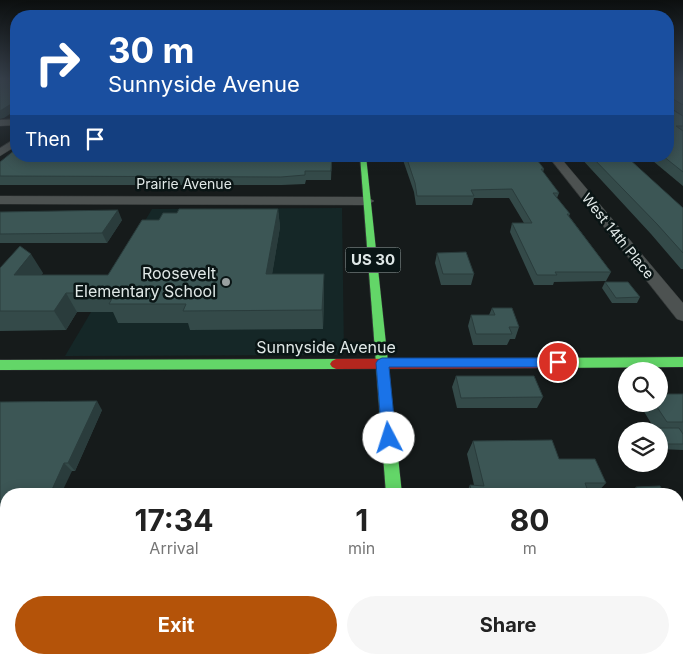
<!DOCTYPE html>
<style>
:root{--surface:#fff;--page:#f6f6f6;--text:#222;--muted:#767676;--accent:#b45309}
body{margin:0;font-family:Inter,sans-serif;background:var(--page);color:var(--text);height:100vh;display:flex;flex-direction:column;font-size:19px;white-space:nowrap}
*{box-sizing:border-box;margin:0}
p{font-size:16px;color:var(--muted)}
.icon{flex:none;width:28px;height:28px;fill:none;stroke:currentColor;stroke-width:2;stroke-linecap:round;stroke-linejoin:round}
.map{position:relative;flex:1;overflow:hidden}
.details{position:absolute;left:0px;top:488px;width:684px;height:176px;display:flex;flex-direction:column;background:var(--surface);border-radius:20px 20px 0 0;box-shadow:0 2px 12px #0003}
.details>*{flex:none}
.banner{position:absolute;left:10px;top:10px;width:664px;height:152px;border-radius:20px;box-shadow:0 2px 12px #0003;background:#1a4fa0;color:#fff;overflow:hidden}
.controls{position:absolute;left:618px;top:362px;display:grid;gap:10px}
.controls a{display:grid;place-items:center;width:50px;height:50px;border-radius:50%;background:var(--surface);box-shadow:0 2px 12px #0003;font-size:25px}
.pin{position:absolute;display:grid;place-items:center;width:42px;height:42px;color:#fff;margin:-21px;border:2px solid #fff;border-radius:50%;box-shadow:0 1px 5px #0007}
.me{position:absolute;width:55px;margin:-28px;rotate:355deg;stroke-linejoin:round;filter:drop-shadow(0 0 4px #0008)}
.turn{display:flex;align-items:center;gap:18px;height:105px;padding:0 15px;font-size:22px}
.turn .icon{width:65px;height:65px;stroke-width:2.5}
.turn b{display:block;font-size:35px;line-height:42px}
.then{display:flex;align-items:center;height:48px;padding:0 15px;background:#0003;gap:10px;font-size:19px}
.eta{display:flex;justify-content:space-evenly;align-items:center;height:85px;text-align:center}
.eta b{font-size:30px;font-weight:700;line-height:35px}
.button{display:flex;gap:10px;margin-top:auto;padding:10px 15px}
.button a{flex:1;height:58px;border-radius:30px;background:var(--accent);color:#fff;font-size:20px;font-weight:700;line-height:58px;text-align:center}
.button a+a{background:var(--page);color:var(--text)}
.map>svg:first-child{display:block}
.built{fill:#152727}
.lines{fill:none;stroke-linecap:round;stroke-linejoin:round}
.street-casing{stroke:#323636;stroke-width:1}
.fast-casing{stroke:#323636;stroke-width:1}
.jam-casing{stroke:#323636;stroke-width:1}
.street{fill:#4d5251;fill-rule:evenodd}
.fast{fill:#63d668;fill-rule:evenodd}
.jam{fill:#b3261e;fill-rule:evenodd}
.wall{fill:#344a49}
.shaded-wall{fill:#2a3c3c}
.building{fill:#3c5655;stroke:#2a3c3c}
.route{fill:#1a73e8;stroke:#114b97}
.poi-dot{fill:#99a0a0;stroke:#0a1515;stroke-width:2}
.labels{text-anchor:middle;stroke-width:5;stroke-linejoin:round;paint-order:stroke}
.far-street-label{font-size:14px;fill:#e0e8e7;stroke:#0a1515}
.shield{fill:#0a1515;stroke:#a0a9a8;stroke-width:1}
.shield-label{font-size:15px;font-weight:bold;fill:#e0e8e7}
.poi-label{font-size:16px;fill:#e0e8e7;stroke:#0a1515;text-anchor:end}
.street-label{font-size:16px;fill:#e0e8e7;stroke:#0a1515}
</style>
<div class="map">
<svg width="683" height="663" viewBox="0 0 683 663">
<rect width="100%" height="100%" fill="#161b1b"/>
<polygon class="built" points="342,208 344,355 65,356 152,209"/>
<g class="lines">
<g class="street-casing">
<g id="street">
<polygon points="16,119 16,125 0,126 0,120"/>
<polygon points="16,138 16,146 0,156 0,148"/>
<polygon points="548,156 559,156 683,303 683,321 677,319"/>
<polygon points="0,196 367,197 374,201 367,205 0,204"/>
</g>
</g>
<g class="fast-casing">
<g id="fast">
<polygon points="360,156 366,156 402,494 386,494"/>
<polygon points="683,357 683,367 547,368 543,366 541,363 543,360 547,358"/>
<polygon points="336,359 340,361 342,364 340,367 336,369 0,370 0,360"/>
<polygon points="398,658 418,658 419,663 399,663"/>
</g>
</g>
<g class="jam-casing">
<polygon id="jam" points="547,358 551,360 553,363 551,366 547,368 336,369 332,367 330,364 332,361 336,359"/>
</g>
<use href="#street" class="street"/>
<use href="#fast" class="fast"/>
<use href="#jam" class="jam"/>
</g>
<g class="wall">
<polygon points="668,78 683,78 683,116 671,108 671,109 683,116 683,186 647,156 668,156"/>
<polygon points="332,156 331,180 306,180 305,184 282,185 0,185 0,162"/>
<polygon points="404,156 534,156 544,169 543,172 559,193 557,198 570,214 569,216 611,272 606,281 554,282 553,285 534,285 510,232 512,223 524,223 509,198 474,198 472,205 416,205 414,192 403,160"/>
<polygon points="579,156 633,156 630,160 683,208 683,269 681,269 651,234"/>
<polygon points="278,209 280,227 272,274 324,274 324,293 323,329 190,330 188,323 118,323 113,312 77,312 66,330 0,331 0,268 43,273 41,275 108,275 159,220 177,213"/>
<polygon points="0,212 122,220 107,243 0,243"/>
<polygon points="437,253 474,274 471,285 441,285 435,263"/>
<polygon points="605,282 640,297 637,303 612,303 602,288"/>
<polygon points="492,308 519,327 515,339 510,339 507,345 473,345 468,326 471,315 489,315"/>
<polygon points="456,376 543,397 537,408 457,408 452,387"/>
<polygon points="683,394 683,433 682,433 683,434 683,450 659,449 659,431 650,431 654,428 640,405 641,404 659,404"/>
<polygon points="0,402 102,410 75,471 72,471 6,494 6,599 0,599"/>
<polygon points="473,441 559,459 606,483 596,494 466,494 470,485 474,485 467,454"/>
<polygon points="636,487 665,494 632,494 631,492"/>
<polygon points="678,517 683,527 683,590 678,579"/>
</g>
<g class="shaded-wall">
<polygon points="16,101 16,110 4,118 0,119 0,111"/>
<polygon points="629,156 633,156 623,167 628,158"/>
<polygon points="278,209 280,227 269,293 266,274"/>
<polygon points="118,210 122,220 107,243 102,233"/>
<polygon points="31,254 43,273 26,294 14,275"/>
<polygon points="324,274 324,293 323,329 322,310"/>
<polygon points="66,293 77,312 66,330 54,311"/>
<polygon points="97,401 102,410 75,471 68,463"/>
<polygon points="64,463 72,471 61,494 50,494"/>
<polygon points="42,658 64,658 62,663 40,663"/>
</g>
<g class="building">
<polygon points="0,78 16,78 16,101 0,111"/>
<polygon points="668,78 683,78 683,105 673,99 670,99 671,109 683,116 683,126 676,126 683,131 683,172 663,156 668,156"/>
<polygon points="16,149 16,156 332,156 331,171 305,171 305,175 281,177 0,176 0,162"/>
<polygon points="406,156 534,156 544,169 541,169 559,193 553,193 570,214 567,214 611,272 555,272 557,275 537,275 512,223 532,223 512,189 471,190 474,196 417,196 415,183"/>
<polygon points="591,156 629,156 628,158 683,208 683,253 657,224"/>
<polygon points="179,209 278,209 266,274 324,274 322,310 183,311 186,304 109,304 115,293 66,293 54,311 0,311 0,268 20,246 31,254 14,275 108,275 142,220 159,220 163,213 177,213"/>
<polygon points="118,210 102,233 0,234 0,212"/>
<polygon points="466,252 474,274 443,274 437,253"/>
<polygon points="605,282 628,282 640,297 616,298"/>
<polygon points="492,308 512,308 519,327 509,327 512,334 476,334 471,315 495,315"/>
<polygon points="456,376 534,376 543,397 461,398"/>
<polygon points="659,394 683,394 683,422 667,422 655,404 659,404"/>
<polygon points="97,401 68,463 64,463 50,494 6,494 6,593 0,593 0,402"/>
<polygon points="653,428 679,428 683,434 683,444 663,444 659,437 659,431 655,431"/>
<polygon points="552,440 559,459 595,459 606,483 585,483 589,494 472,494 470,485 484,486 473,441"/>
<polygon points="660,486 665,494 639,494 636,487"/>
<polygon points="678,517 683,527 683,572 678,561"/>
<polygon points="0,638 6,638 6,658 42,658 40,663 0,663"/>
</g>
<linearGradient id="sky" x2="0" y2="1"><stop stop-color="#0c0f0f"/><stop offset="0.46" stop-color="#363f4a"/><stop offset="1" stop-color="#363f4a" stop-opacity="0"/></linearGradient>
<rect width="683" height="171" fill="url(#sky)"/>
<polygon class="route" points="382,358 558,358 562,359 564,362 562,366 558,367 389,367 396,438 394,442 389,444 384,442 382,438 376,363 378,360"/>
<circle class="poi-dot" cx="226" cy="282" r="5"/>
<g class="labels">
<g class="far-street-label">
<text x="184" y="189">Prairie Avenue</text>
<text transform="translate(618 236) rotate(51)" y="5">West 14th Place</text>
</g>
<rect class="shield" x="345.5" y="247.5" width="55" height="25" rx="4"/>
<g class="shield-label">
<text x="373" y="265">US 30</text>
</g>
<g class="poi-label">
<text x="216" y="279">Roosevelt<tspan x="216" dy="18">Elementary School</tspan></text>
</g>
<g class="street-label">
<text x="326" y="353">Sunnyside Avenue</text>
</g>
</g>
</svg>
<div class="controls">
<a><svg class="icon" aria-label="search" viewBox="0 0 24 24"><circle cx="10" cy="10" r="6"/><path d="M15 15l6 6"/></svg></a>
<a><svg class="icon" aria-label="layers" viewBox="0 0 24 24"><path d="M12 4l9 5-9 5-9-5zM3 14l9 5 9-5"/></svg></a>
</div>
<div class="pin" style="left:558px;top:362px;background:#d93025"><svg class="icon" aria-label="arrive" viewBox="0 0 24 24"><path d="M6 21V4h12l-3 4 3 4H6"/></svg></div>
<svg class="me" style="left:389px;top:438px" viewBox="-20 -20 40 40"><circle r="19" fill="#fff"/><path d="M0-13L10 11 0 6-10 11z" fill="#1a73e8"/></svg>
<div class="banner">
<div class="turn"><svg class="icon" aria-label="right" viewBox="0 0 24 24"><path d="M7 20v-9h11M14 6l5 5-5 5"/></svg><div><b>30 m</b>Sunnyside Avenue</div></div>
<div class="then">Then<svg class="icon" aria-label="arrive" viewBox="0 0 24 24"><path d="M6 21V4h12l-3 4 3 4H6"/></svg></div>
</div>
<section class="details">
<div class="eta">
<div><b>17:34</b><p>Arrival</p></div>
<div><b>1</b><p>min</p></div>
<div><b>80</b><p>m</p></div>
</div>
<div class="button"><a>Exit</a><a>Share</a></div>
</section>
</div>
